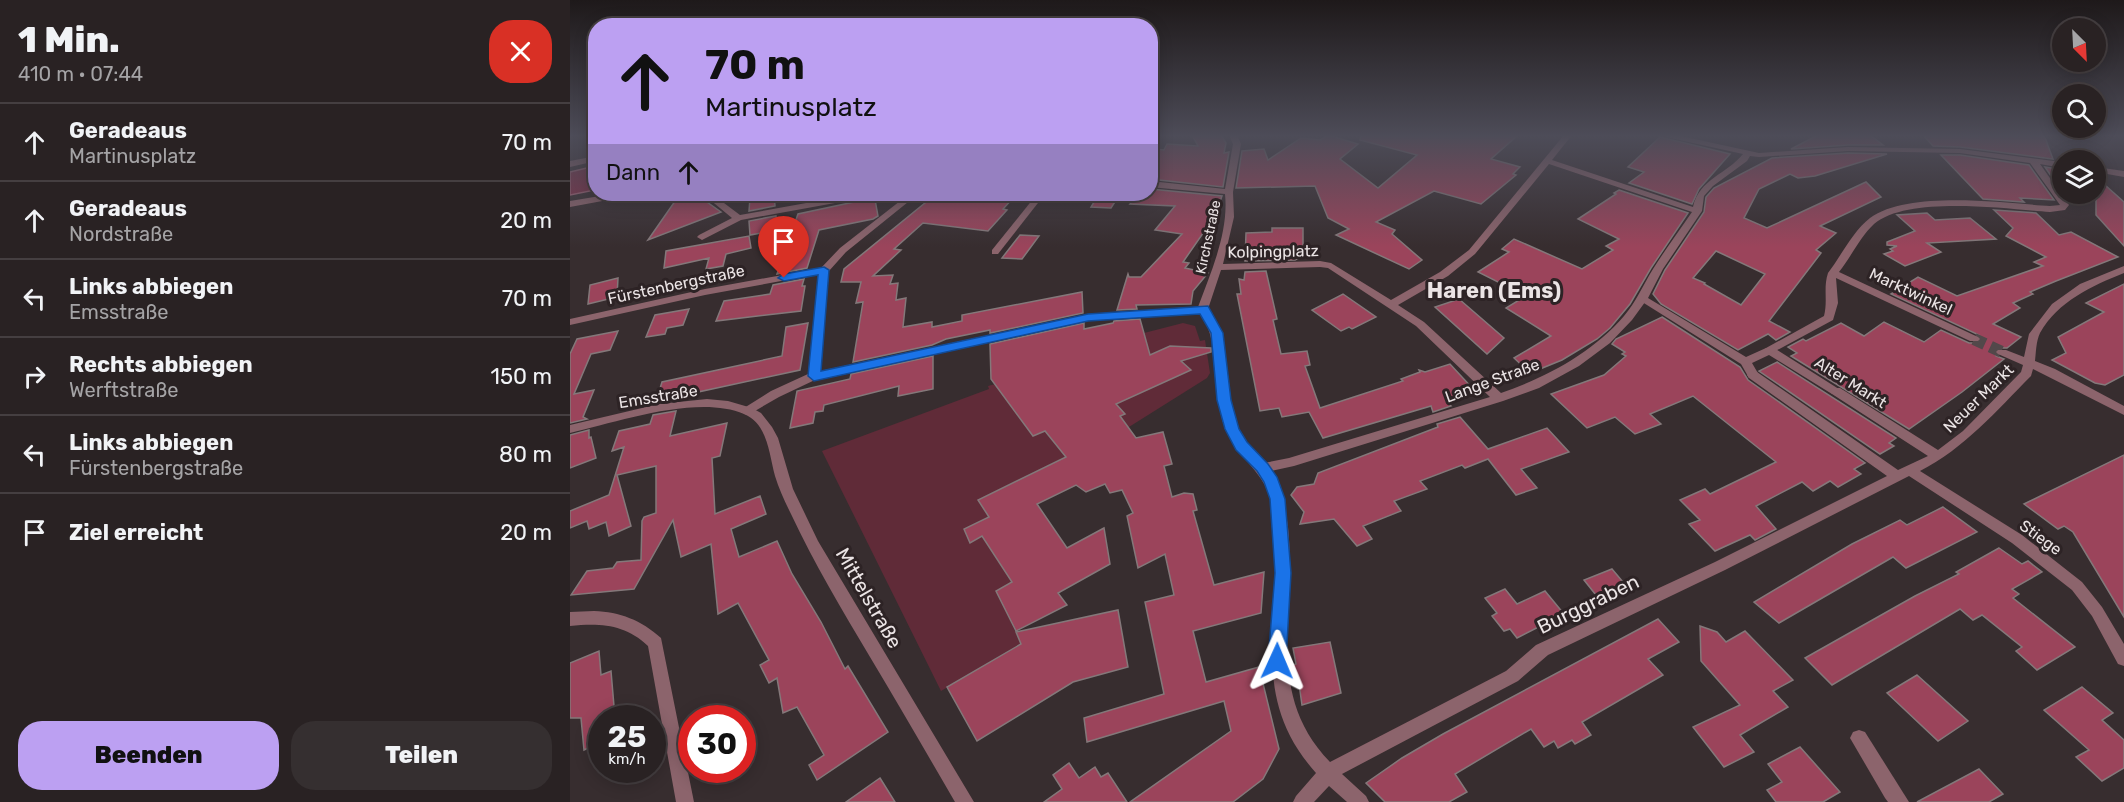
<!DOCTYPE html>
<html lang="de">
<meta charset="utf-8">
<style>
:root{--surface:#292223;--page:#352f30;--text:#f1f3f6;--muted:#a5a4a6;--line:#453f41;--accent:#bca0f2}
body{margin:0;font-family:Rubik,sans-serif;background:var(--page);color:var(--text);height:100vh;display:flex;flex-direction:column;font-size:22px;white-space:nowrap}
*{box-sizing:border-box;margin:0}
p{font-size:20px;color:var(--muted)}
.icon{flex:none;width:33px;height:33px;fill:none;stroke:currentColor;stroke-width:2;stroke-linecap:round;stroke-linejoin:round}
.map{position:relative;flex:1;overflow:hidden}
.drawer{display:flex;flex-direction:column;background:var(--surface);width:570px}
.drawer>*{flex:none}
.hud{position:absolute;left:18px;top:18px;width:570px;height:183px;border-radius:24px;box-shadow:0 3px 15px #0003,0 0 0 2px var(--line);background:#bca0f2;color:#111;overflow:hidden}
.needle{width:39px;rotate:156deg}
.buttons{position:absolute;left:1482px;top:18px;display:grid;gap:12px}
.buttons a{display:grid;place-items:center;width:54px;height:54px;border-radius:50%;background:var(--surface);box-shadow:0 3px 15px #0003,0 0 0 2px var(--line);font-size:30px}
.speed{position:absolute;left:18px;top:705px;display:flex;gap:12px;font-size:30px;font-weight:700;text-align:center}
.speed>*{display:grid;place-content:center;width:78px;height:78px;border-radius:50%;background:var(--surface);box-shadow:0 3px 15px #0003,0 0 0 2px var(--line);line-height:1}
.speed small{font-size:15px;font-weight:400}
.speed .limit{border:9px solid #d22;background:#fff;color:#111}
.pin{position:absolute;display:grid;place-items:center;width:51px;height:51px;color:#fff;margin:-62px -26px;border-radius:50% 50% 50% 0;rotate:-45deg;box-shadow:0 0 6px #0007}
.pin .icon{rotate:45deg}
.me{position:absolute;width:66px;margin:-33px;rotate:1deg;stroke-linejoin:round;filter:drop-shadow(0 0 4px #0008)}
.turn{display:flex;align-items:center;gap:21px;height:126px;padding:0 18px;font-size:27px}
.turn .icon{width:78px;height:78px;stroke-width:2.5}
.turn b{display:block;font-size:42px;line-height:51px}
.then{display:flex;align-items:center;height:57px;padding:0 18px;background:#0003;gap:12px;font-size:22px}
.round{display:grid;place-items:center;flex:none;width:63px;height:63px;border-radius:24px;background:var(--page)}
.headline{display:flex;align-items:center;justify-content:space-between;height:102px;padding:0 18px}
h1{font-size:36px;font-weight:800;line-height:45px}
.button{display:flex;gap:12px;margin-top:auto;padding:12px 18px}
.button a{flex:1;height:69px;border-radius:24px;background:var(--accent);color:#111;font-size:24px;font-weight:800;line-height:69px;text-align:center}
.button a+a{background:var(--page);color:var(--text)}
ul{padding:0;list-style:none}
li{display:flex;align-items:center;gap:18px;height:78px;padding:0 18px;border-top:2px solid var(--line)}
li div{flex:1}
li b{display:block;font-size:22px}
li em{font-style:normal}
main{display:flex;flex:1;min-height:0}
.map>svg:first-child{display:block}
.green{fill:#602b38}
.water{fill:#822d46;stroke:#a26476;stroke-width:1.5}
.building{fill:#9b445b;stroke:#84787a;stroke-width:1.5;fill-rule:evenodd}
.lines{fill:none;stroke-linecap:round;stroke-linejoin:round}
.minor-tunnel{stroke:#52484a;stroke-width:12;stroke-dasharray:12 6;stroke-linecap:butt}
.pedestrian{fill:#8c646c;fill-rule:evenodd}
.minor{fill:#8c646c;fill-rule:evenodd}
.tertiary{fill:#8c646c;fill-rule:evenodd}
.route{fill:#1a73e8;stroke:#114b97;stroke-width:1.5}
.labels{text-anchor:middle;stroke-width:6;stroke-linejoin:round;paint-order:stroke}
.far-street-label{font-size:14px;fill:#ebe4e5;stroke:#2d2325}
.street-label{font-size:16px;fill:#ebe4e5;stroke:#2d2325}
.near-street-label{font-size:20px;fill:#ebe4e5;stroke:#2d2325}
.district-label{font-size:22px;font-weight:bold;fill:#ebe4e5;stroke:#2d2325}
</style>
<main>
<section class="drawer">
<div class="headline"><div><h1>1 Min.</h1><p>410 m · 07:44</p></div><a class="round" style="background:#d93025;color:#fff"><svg class="icon" aria-label="close" viewBox="0 0 24 24"><path d="M6 6l12 12M18 6L6 18"/></svg></a></div>
<ul>
<li><svg class="icon" aria-label="ahead" viewBox="0 0 24 24"><path d="M12 20V5M6 11l6-6 6 6"/></svg><div><b>Geradeaus</b><p>Martinusplatz</p></div><em>70 m</em></li>
<li><svg class="icon" aria-label="ahead" viewBox="0 0 24 24"><path d="M12 20V5M6 11l6-6 6 6"/></svg><div><b>Geradeaus</b><p>Nordstraße</p></div><em>20 m</em></li>
<li><svg class="icon" aria-label="left" viewBox="0 0 24 24"><path d="M17 20v-9H6M10 6l-5 5 5 5"/></svg><div><b>Links abbiegen</b><p>Emsstraße</p></div><em>70 m</em></li>
<li><svg class="icon" aria-label="right" viewBox="0 0 24 24"><path d="M7 20v-9h11M14 6l5 5-5 5"/></svg><div><b>Rechts abbiegen</b><p>Werftstraße</p></div><em>150 m</em></li>
<li><svg class="icon" aria-label="left" viewBox="0 0 24 24"><path d="M17 20v-9H6M10 6l-5 5 5 5"/></svg><div><b>Links abbiegen</b><p>Fürstenbergstraße</p></div><em>80 m</em></li>
<li><svg class="icon" aria-label="arrive" viewBox="0 0 24 24"><path d="M6 21V4h12l-3 4 3 4H6"/></svg><div><b>Ziel erreicht</b></div><em>20 m</em></li>
</ul>
<div class="button"><a>Beenden</a><a>Teilen</a></div>
</section>
<div class="map">
<svg width="1554" height="802" viewBox="0 0 1554 802">
<rect width="100%" height="100%" fill="#372d2f"/>
<polygon class="green" points="613,323 625,326 630,341 635,340 640,373 637,378 543,437 530,440 408,500 419,517 394,530 400,542 412,536 442,582 427,591 451,644 371,691 252,451 419,389 418,386 508,361 574,333"/>
<polygon class="water" points="25,166 25,190 0,195 0,172"/>
<g class="building">
<polygon points="622,135 651,135 656,143 654,153 659,152 653,187 580,179 580,158 586,149 594,150 597,144 628,146"/>
<polygon points="758,135 788,144 770,159 808,188 847,155 790,140 791,135 948,135 921,159 950,167 943,174 946,175 911,204 864,191 806,222 825,230 822,234 852,260 839,269 766,235 779,229 758,218 745,186 666,188 672,151 694,149 698,160 731,138 750,140"/>
<polygon points="1248,135 1300,135 1313,145 1278,145 1221,149"/>
<polygon points="1353,135 1474,135 1483,159 1390,147 1363,146"/>
<polygon points="1090,137 1160,154 1129,189 1122,204 1059,183 1074,172 1058,167"/>
<path d="M1278,153L1317,154L1245,176L1228,178L1220,174L1189,189L1174,218L1197,228L1296,182L1311,197L1250,226L1266,233L1246,250L1251,253L1199,321L1220,332L1206,340L1198,334L1168,350L1091,304L1083,294L1095,270L1134,212L1136,197L1144,188L1202,158ZM1146,251L1195,274L1171,305L1134,284L1135,283L1123,278Z"/>
<polygon points="1371,155 1390,155 1459,165 1484,200 1450,198 1454,202 1413,199"/>
<polygon points="1475,167 1492,170 1492,192"/>
<polygon points="1526,177 1554,202 1554,246 1526,215"/>
<polygon points="580,189 652,196 641,226 638,226 613,262 619,263 615,268 638,273 623,291 621,304 566,305 567,309 547,310 558,274 559,277 571,277 612,234 585,230 605,206 560,204 569,194 580,194"/>
<polygon points="1049,190 1118,213 1081,268 1060,304 1040,328 1027,339 992,360 960,373 944,358 981,336 936,308 956,296 908,272 939,252 932,249 944,239 1012,269 1043,250 1036,246 1049,239 1008,219 1046,194 1044,193"/>
<polygon points="110,194 130,194 130,197 151,212 78,240"/>
<polygon points="204,194 205,206 179,211 180,198"/>
<polygon points="304,194 308,216 303,219 249,230 237,268 207,274 228,214 298,199"/>
<polygon points="366,194 445,196 433,209 437,210 418,231 353,223 324,249 331,250 303,276 323,275 320,284 328,283 326,300 336,298 333,327 362,322 362,327 392,321 392,315 512,292 513,313 420,333 420,330 376,339 362,345 283,362 293,302 286,303 291,282 271,282 274,269"/>
<polygon points="529,194 550,194 541,208 521,207"/>
<polygon points="1424,210 1466,213 1489,235 1501,232 1548,257 1486,281 1460,292 1463,294 1443,303 1450,308 1423,324 1451,337 1437,348 1428,348 1424,350 1426,356 1434,359 1392,392 1339,429 1221,356 1227,353 1218,347 1233,339 1236,341 1271,323 1294,336 1314,322 1354,342 1371,330 1399,343 1410,343 1412,339 1409,335 1321,294 1348,277 1387,296 1473,266 1464,262 1476,257 1436,236 1443,228"/>
<polygon points="1357,213 1365,220 1400,218 1426,239 1357,243 1371,252 1335,266 1314,254 1323,251 1320,249 1327,246 1317,245 1317,242 1345,231 1327,215"/>
<polygon points="206,216 208,230 180,235 179,221"/>
<polygon points="702,228 733,228 733,256 725,260 675,261 676,233 702,232"/>
<polygon points="450,235 469,236 452,259 432,258"/>
<polygon points="179,236 181,248 156,254 153,266 136,269 139,258 94,268 96,251"/>
<polygon points="696,271 707,319 703,320 711,354 737,351 740,365 735,366 750,408 833,381 831,379 850,372 849,370 855,372 880,364 904,390 876,401 881,406 863,412 861,406 753,438 739,412 712,417 709,408 690,411 667,294 671,294 669,279 674,280 675,272"/>
<polygon points="48,278 47,297 18,304 20,285"/>
<polygon points="234,279 232,286 235,286 231,311 146,321 154,301 200,294 203,285"/>
<polygon points="1554,284 1554,375 1535,385 1525,383 1482,360 1496,353 1488,337 1534,312 1516,303"/>
<polygon points="773,294 806,317 782,329 779,327 771,331 742,310"/>
<polygon points="889,299 934,338 917,354 865,307"/>
<polygon points="119,309 113,325 97,328 95,334 76,337 85,315"/>
<polygon points="1092,317 1170,367 1178,380 1295,463 1284,469 1291,474 1268,487 1260,481 1243,491 1232,482 1186,506 1206,529 1185,540 1180,535 1145,551 1119,524 1130,520 1110,500 1135,489 1140,494 1206,462 1123,396 1080,414 1091,424 1065,434 1045,417 1017,428 981,394 1034,375 1056,356 1052,354 1055,352 1042,344 1046,339"/>
<polygon points="570,319 580,355 600,346 641,348 641,352 611,361 621,370 546,404 555,414 550,416 566,438 593,432 602,464 594,466 602,497 614,493 623,494 627,510 623,511 644,585 694,572 691,613 623,631 636,682 689,667 709,749 693,779 663,802 560,802 661,731 654,701 517,742 514,718 594,694 575,602 604,595 595,554 568,568 557,516 563,513 552,490 540,493 535,484 516,492 506,485 467,504 497,548 534,528 540,564 488,593 497,605 446,631 426,591 442,582 412,536 400,543 394,529 419,517 408,500 496,457 475,431 463,436 421,379 420,344 514,323 514,329 543,323 544,321"/>
<polygon points="238,323 230,370 110,396 109,400 86,402 92,382 212,356 216,327"/>
<polygon points="48,331 40,350 21,354 4,394 24,390 13,417 17,419 0,423 0,354 7,339"/>
<polygon points="363,356 363,389 328,396 329,386 254,405 253,411 245,412 243,423 220,428 227,391 280,379 281,374"/>
<polygon points="1207,362 1326,438 1319,443 1324,446 1310,454 1189,371"/>
<polygon points="106,411 100,436 157,423 150,456 142,458 145,514 190,496 196,514 161,529 169,557 207,541 222,574 251,622 275,669 278,666 318,732 247,780 239,765 254,755 227,707 213,713 207,678 199,683 190,665 199,660 168,603 148,614 141,544 111,557 103,520 64,589 1,595 17,571 43,568 47,562 71,560 72,521 74,517 86,513 86,466 47,475 61,526 39,536 36,522 19,529 17,521 0,528 0,511 39,495 54,447 42,451 49,431 80,424 83,415"/>
<polygon points="890,417 918,449 977,428 999,452 951,469 967,488 946,495 918,459 895,468 892,465 850,481 857,489 824,501 831,511 793,526 802,539 787,546 764,519 730,524 734,512 721,495 727,487 744,484 748,473 868,427 867,424"/>
<polygon points="19,430 19,438 21,437 26,458 0,468 0,435"/>
<polygon points="1554,455 1554,617 1503,532 1494,526 1488,529 1454,504"/>
<polygon points="1373,507 1407,532 1336,568 1323,557 1209,623 1184,602 1282,544 1330,520 1337,525"/>
<polygon points="1429,548 1452,564 1458,561 1472,572 1442,589 1449,594 1443,598 1505,647 1467,670 1446,651 1452,647 1412,615 1403,620 1390,609 1262,685 1235,658 1345,596 1389,574 1386,572"/>
<polygon points="1042,569 1058,588 1030,600 1014,580"/>
<polygon points="935,589 947,604 975,591 994,614 947,638 940,629 934,631 922,616 927,613 915,598"/>
<polygon points="548,610 558,667 503,682 407,741 377,687 451,644 446,632"/>
<polygon points="1088,619 1109,642 1078,659 1093,675 1012,722 1021,735 1005,744 1002,740 988,748 984,741 974,747 961,729 885,774 897,792 879,802 815,802 796,783 832,758 873,734"/>
<polygon points="1130,626 1147,632 1156,642 1175,631 1223,680 1203,691 1218,707 1170,735 1184,752 1154,767 1123,727 1170,705 1131,661"/>
<polygon points="760,642 771,693 732,705 729,684 725,685 722,665 726,664 723,648"/>
<polygon points="29,651 31,675 41,671 45,718 32,718 32,741 14,750 11,718 0,718 0,663"/>
<polygon points="1347,675 1398,721 1368,741 1317,693"/>
<polygon points="1512,687 1543,713 1532,720 1554,740 1554,768 1532,781 1506,757 1519,750 1474,710"/>
<polygon points="1230,747 1270,792 1253,802 1206,802 1197,790 1212,782 1198,764"/>
<polygon points="499,763 509,778 525,767 531,777 538,773 557,802 474,802 492,789 483,775"/>
<polygon points="1409,769 1433,794 1419,802 1347,802"/>
<polygon points="310,778 325,802 276,802"/>
</g>
<g class="lines">
<polyline class="minor-tunnel" points="1404,339 1432,352"/>
<polygon class="pedestrian" points="1073,295 1176,357 1196,348 1204,348 1272,391 1270,394 1262,394 1199,355 1182,363 1189,375 1187,378 1179,378 1171,364 1069,300 1068,298 1069,296"/>
<g class="minor">
<path d="M659,135H667L671,144L663,192L664,217L653,264L750,261L761,263L821,300L870,272L899,250L994,135H1002L982,160L1123,207C1129,179 1157,174 1173,154L1096,137L1092,135H1106L1189,153L1278,147L1390,149L1492,162V168L1470,164L1499,205L1495,210L1480,212C1437,209 1338,195 1304,224C1290,237 1281,257 1269,272L1408,337L1410,339L1408,341H1400L1266,278L1268,303L1263,320L1200,354L1194,350L1196,348L1254,316C1258,301 1253,288 1258,273C1271,256 1283,231 1300,218C1339,190 1433,203 1480,206L1490,205L1460,163L1390,153L1278,151L1189,157L1180,156L1177,161L1143,186L1134,196L1132,211L1093,269L1078,298L1062,320L1040,343L1009,366L969,388L933,401L724,466L701,471C713,488 715,507 718,527C727,611 693,693 760,762L936,671L966,645L1145,562L1317,476L1179,378L1177,375L1179,372H1187L1328,470L1358,456L1262,394L1260,391L1262,388H1270L1368,450L1393,431L1451,372L1453,365L1428,354L1426,352L1428,350H1436L1454,357L1459,334L1482,304L1510,284L1554,266V273C1522,286 1488,301 1470,333C1466,341 1466,353 1465,361L1485,369L1554,406V415L1463,369L1461,376C1426,411 1395,448 1350,471L1452,535L1512,582L1532,607L1554,644V666L1548,664L1522,616L1502,590L1442,543L1339,476L1155,570L978,655L948,681L772,774L796,796L799,802H777L759,786L744,802H723L726,796L746,773C690,710 702,651 706,574C707,552 705,528 702,506C697,473 667,458 655,428C641,391 652,348 631,313L518,320L247,379L209,397L178,415L174,414L172,411L174,408L201,391L238,374L249,274L135,295L0,325V319L135,289L251,268L270,248L339,194H348L276,252L259,271L250,371L518,314L626,308L628,307C641,272 659,232 655,194L580,187V181L655,189L663,144ZM979,164L1122,212C1109,231 1095,250 1083,269C1073,285 1066,302 1054,316C1022,353 977,377 931,393L854,322L828,305L878,276L905,254ZM750,267L758,268L846,326L920,397L719,458L694,463C686,454 676,445 671,434C650,394 666,349 638,309L651,270Z"/>
<polygon points="26,156 26,161 0,167 0,161"/>
<polygon points="1526,167 1554,171 1554,177 1526,172"/>
<polygon points="42,194 58,194 54,197 0,207 0,201"/>
<polygon points="133,194 142,194 170,215 286,194 302,194 298,197 171,220 132,240 127,237 129,235 162,218"/>
<polygon points="467,194 475,194 428,254 422,254 422,250"/>
<path d="M24,611C50,612 71,620 91,638L124,802H106L78,646C55,624 30,623 0,626V612Z"/>
<polygon points="1289,730 1295,732 1339,802 1318,802 1315,798 1280,738 1283,732"/>
</g>
<path class="tertiary" d="M137,399L158,401L182,408L191,413L202,427L208,438L223,489L248,541L404,802H385C357,754 329,705 300,657C272,610 244,563 221,514C215,502 209,489 205,476C199,454 198,424 174,414C128,394 47,422 0,433V425L89,404Z"/>
</g>
<linearGradient id="sky" x2="0" y2="1"><stop stop-color="#1e191a"/><stop offset="0.55" stop-color="#4d4c58"/><stop offset="1" stop-color="#4d4c58" stop-opacity="0"/></linearGradient>
<rect width="1554" height="247" fill="url(#sky)"/>
<polygon class="route" points="254,267 259,270 251,371 518,314 638,306 653,333 661,400 669,429 677,442 698,464 707,477 715,499 721,573 716,661 714,667 707,669 701,667 698,661 705,573 700,499 694,482 687,471 666,450 655,429 647,400 641,333 630,314 518,321 244,381 238,376 248,275 214,281 208,278 214,274"/>
<g class="labels">
<g class="far-street-label">
<text transform="translate(638 237) rotate(-78)" y="5">Kirchstraße</text>
</g>
<g class="street-label">
<text transform="translate(703 251) rotate(-1)" y="6">Kolpingplatz</text>
<text transform="translate(106 284) rotate(-12)" y="6">Fürstenbergstraße</text>
<text transform="translate(1341 291) rotate(25)" y="6">Marktwinkel</text>
<text transform="translate(922 380) rotate(-20)" y="6">Lange Straße</text>
<text transform="translate(1281 382) rotate(32)" y="6">Alter Markt</text>
<text transform="translate(88 396) rotate(-9)" y="6">Emsstraße</text>
<text transform="translate(1408 398) rotate(-44)" y="6">Neuer Markt</text>
<text transform="translate(1471 537) rotate(36)" y="6">Stiege</text>
</g>
<g class="near-street-label">
<text transform="translate(299 598) rotate(60)" y="7">Mittelstraße</text>
<text transform="translate(1018 604) rotate(-26)" y="7">Burggraben</text>
</g>
<g class="district-label">
<text x="924" y="298">Haren (Ems)</text>
</g>
</g>
</svg>
<div class="buttons">
<a><svg class="needle" viewBox="-14 -14 28 28"><path d="M0-13l5 13h-10z" fill="#e53935"/><path d="M0 13l5-13h-10z" fill="#a5a4a6"/></svg></a>
<a><svg class="icon" aria-label="search" viewBox="0 0 24 24"><circle cx="10" cy="10" r="6"/><path d="M15 15l6 6"/></svg></a>
<a><svg class="icon" aria-label="layers" viewBox="0 0 24 24"><path d="M12 4l9 5-9 5-9-5zM3 14l9 5 9-5"/></svg></a>
</div>
<div class="speed"><div>25<small>km/h</small></div><div class="limit">30</div></div>
<div class="pin" style="left:214px;top:278px;background:#d93025"><svg class="icon" aria-label="arrive" viewBox="0 0 24 24"><path d="M6 21V4h12l-3 4 3 4H6"/></svg></div>
<svg class="me" style="left:707px;top:661px" viewBox="-20 -20 40 40"><path d="M0-17L14 15 0 8-14 15z" fill="#1a73e8" stroke="#fff" stroke-width="4"/></svg>
<div class="hud">
<div class="turn"><svg class="icon" aria-label="ahead" viewBox="0 0 24 24"><path d="M12 20V5M6 11l6-6 6 6"/></svg><div><b>70 m</b>Martinusplatz</div></div>
<div class="then">Dann<svg class="icon" aria-label="ahead" viewBox="0 0 24 24"><path d="M12 20V5M6 11l6-6 6 6"/></svg></div>
</div>
</div>
</main>
